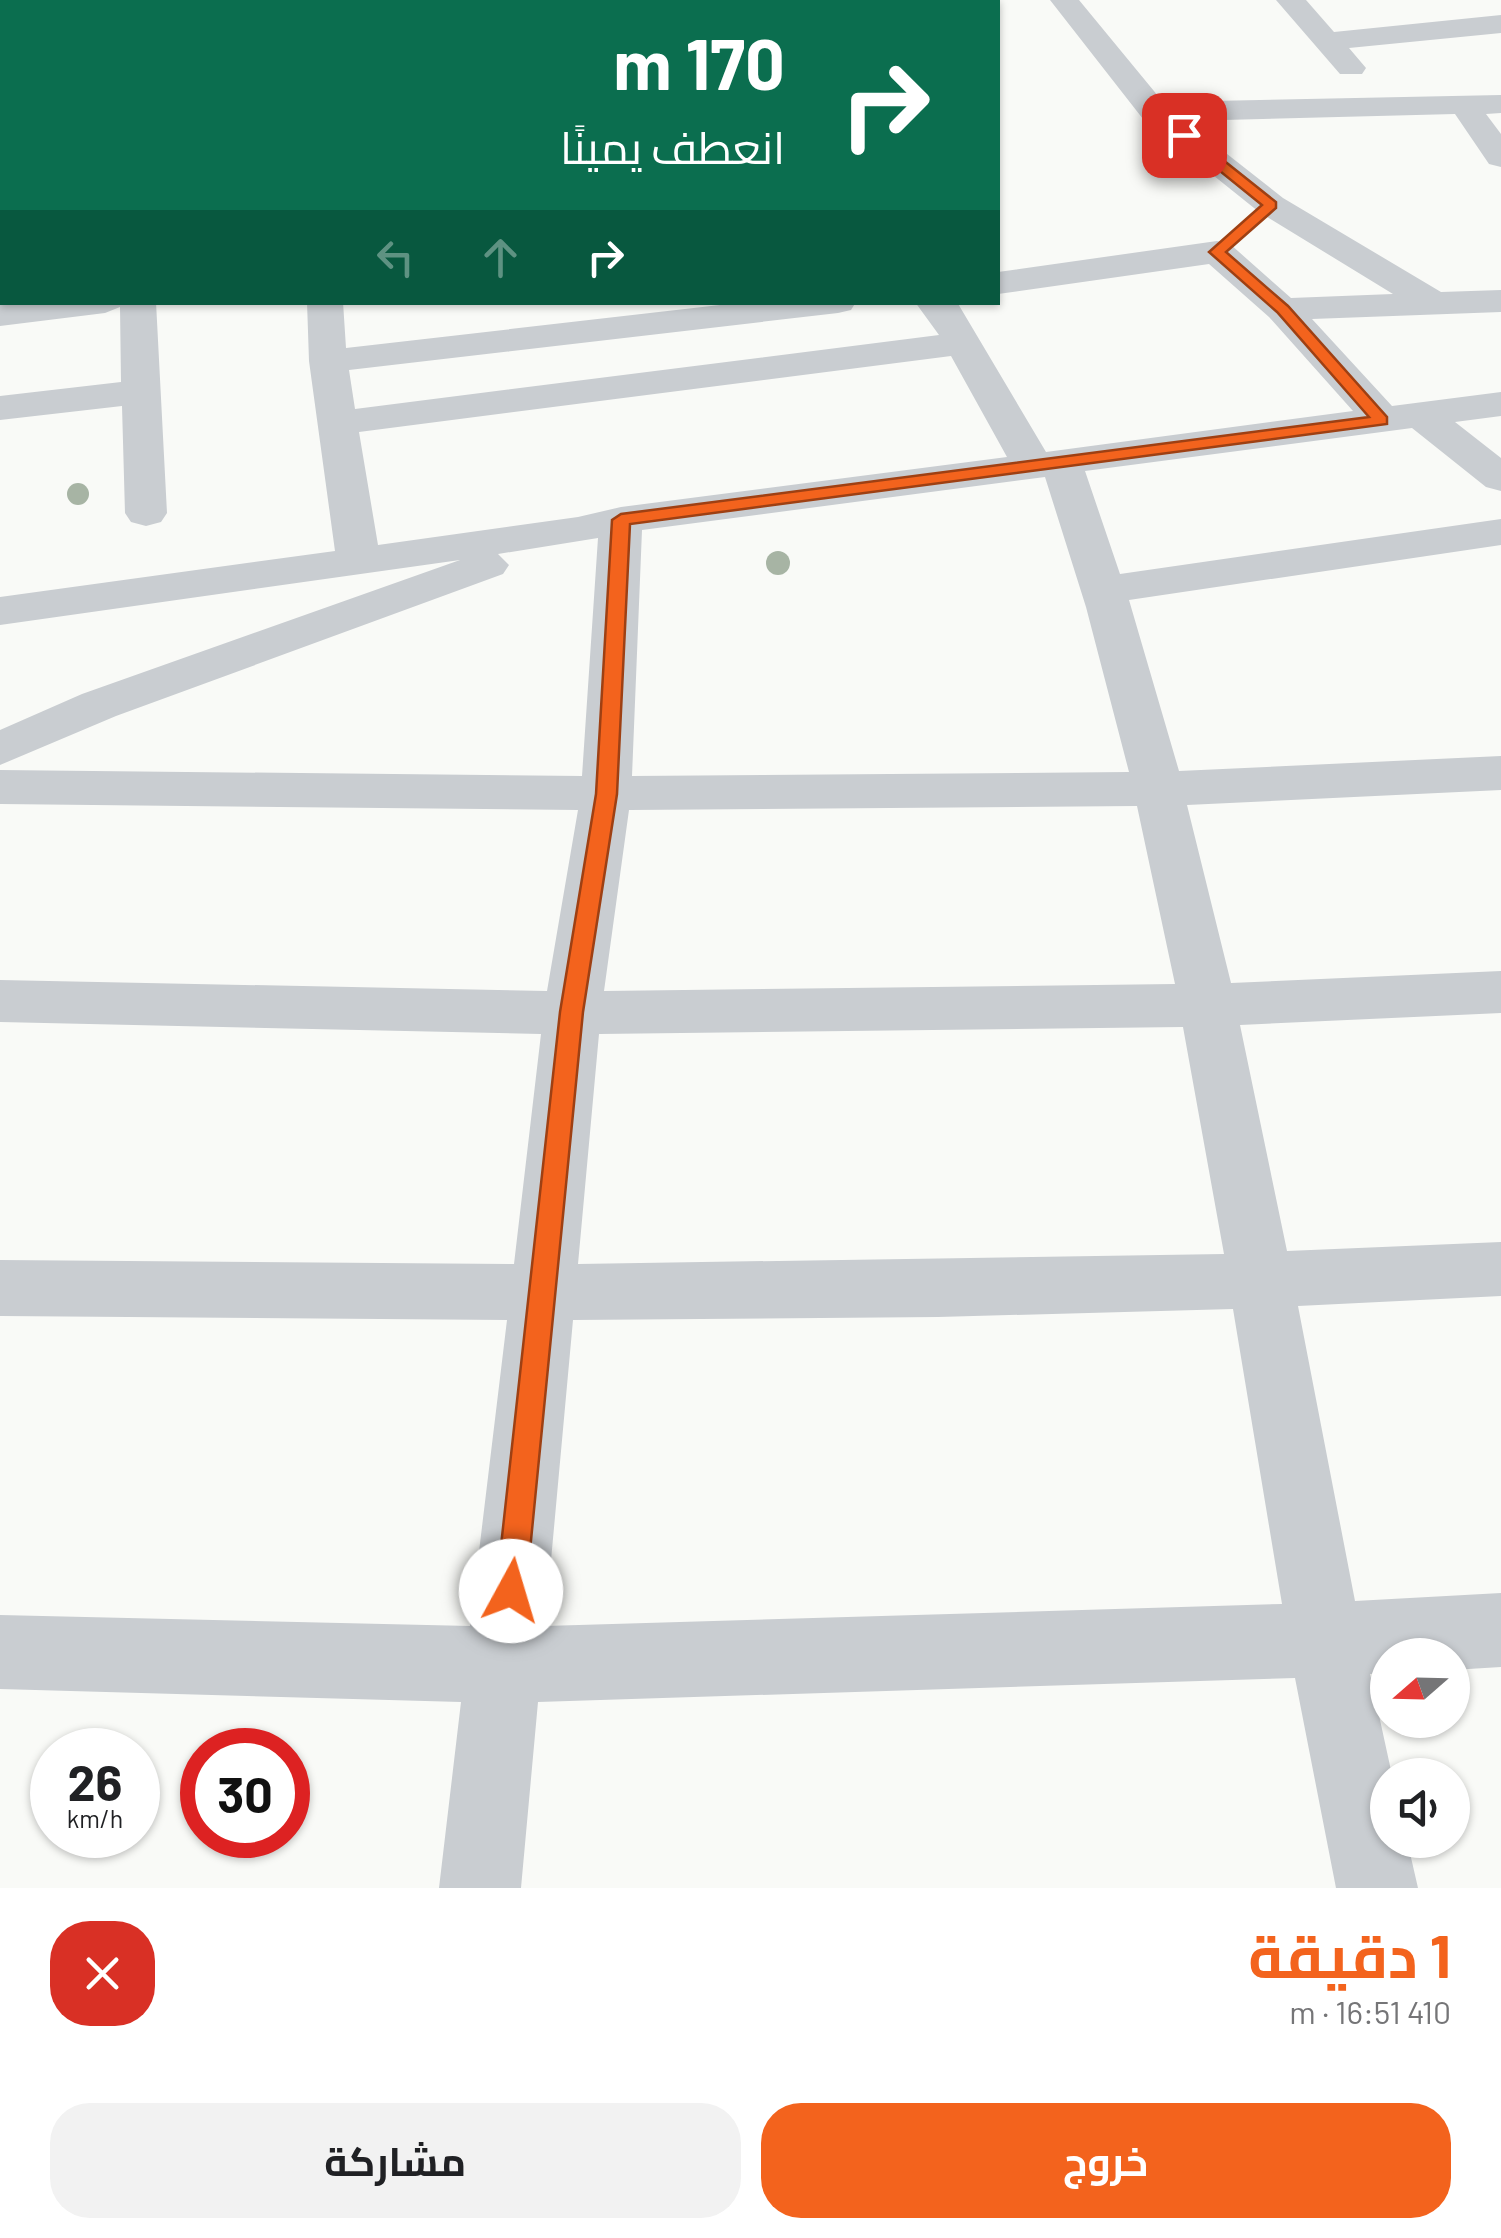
<!DOCTYPE html>
<html lang="ar">
<meta charset="utf-8">
<style>
:root{--surface:#fff;--page:#f2f2f2;--text:#202124;--muted:#757577;--accent:#f3631d}
body{margin:0;font-family:Barlow,Cairo,sans-serif;background:var(--page);color:var(--text);direction:rtl;height:100vh;display:flex;flex-direction:column;font-size:38px;white-space:nowrap}
*{box-sizing:border-box;margin:0}
p{font-size:32px;color:var(--muted)}
.icon{flex:none;width:55px;height:55px;fill:none;stroke:currentColor;stroke-width:2;stroke-linecap:round;stroke-linejoin:round}
.map{position:relative;height:1888px;overflow:hidden;direction:ltr}
.side{display:flex;flex-direction:column;background:var(--surface);flex:1}
.side>*{flex:none}
.banner{position:absolute;left:0px;top:0px;width:1000px;height:305px;box-shadow:0 2px 8px #0004;direction:rtl;background:#0b6e4f;color:#fff;overflow:hidden}
.needle{width:65px;rotate:250deg}
.buttons{position:absolute;left:1370px;top:1638px;display:grid;gap:20px}
.buttons a{display:grid;place-items:center;width:100px;height:100px;border-radius:50%;background:var(--surface);box-shadow:0 2px 8px #0004;font-size:50px}
.speed{position:absolute;left:30px;top:1728px;display:flex;gap:20px;font-size:50px;font-weight:700;text-align:center}
.speed>*{display:grid;place-content:center;width:130px;height:130px;border-radius:50%;background:var(--surface);box-shadow:0 2px 8px #0004;line-height:1}
.speed small{font-size:25px;font-weight:400}
.speed .limit{border:15px solid #d22;background:#fff;color:#111}
.pin{position:absolute;display:grid;place-items:center;width:85px;height:85px;color:#fff;margin:-42px;border-radius:20px;box-shadow:0 5px 15px #0006}
.me{position:absolute;width:110px;margin:-55px;rotate:6deg;stroke-linejoin:round;filter:drop-shadow(0 0 8px #0008)}
.turn{display:flex;align-items:center;gap:35px;height:210px;padding:0 50px;font-size:45px}
.turn .icon{width:130px;height:130px;stroke-width:2.5}
.turn b{display:block;font-size:70px;line-height:85px}
.lanes{display:flex;align-items:center;height:95px;padding:0 50px;background:#0003;justify-content:center;gap:50px;direction:ltr}
.lanes .off{opacity:.35}
.round{display:grid;place-items:center;flex:none;width:105px;height:105px;border-radius:40px;background:var(--page)}
.summary{display:flex;align-items:center;justify-content:space-between;height:170px;padding:0 50px}
h1{font-size:60px;font-weight:700;line-height:75px;color:var(--accent)}
.action{display:flex;gap:20px;margin-top:auto;padding:20px 50px}
.action a{flex:1;height:115px;border-radius:40px;background:var(--accent);color:#fff;font-size:40px;font-weight:700;line-height:115px;text-align:center}
.action a+a{background:var(--page);color:var(--text)}
.map>svg:first-child{display:block}
.lines{fill:none;stroke-linecap:round;stroke-linejoin:round}
.minor{fill:#c9cdd1;fill-rule:evenodd}
.tree{fill:#a7b4a4}
.route{fill:#f3631d;stroke:#9e4013;stroke-width:2.5}
</style>
<div class="map">
<svg width="1501" height="1888" viewBox="0 0 1501 1888">
<rect width="100%" height="100%" fill="#f9faf7"/>
<g class="lines">
<g class="minor">
<polygon points="750,0 778,0 779,2 751,2"/>
<polygon points="790,0 819,0 820,2 792,2"/>
<path d="M1050,0H1079L1163,102L1501,95V113L1486,114L1501,134V167L1489,164L1455,114L1185,121L1283,198L1441,292L1501,290V312L1312,319L1392,406L1501,392V416L1455,422L1501,458V491L1486,487L1412,428L1085,471L1120,574L1501,519V545L1129,600L1179,771L1501,756V790L1187,805L1231,983L1501,971V1013L1240,1025L1287,1251L1501,1242V1296L1298,1306L1355,1601L1501,1593V1667L1452,1670V1655H1388V1673L1370,1674L1392,1775H1388V1840H1407L1418,1888H1336L1295,1678L538,1702L521,1888H439L461,1702L0,1689V1615L470,1626L507,1320L0,1316V1260L514,1264L541,1034L0,1022V980L547,991L578,810L0,804V770L582,776L598,538L498,554L509,565L503,574L116,716L0,765V730L82,694L460,560L0,625V597L335,551L309,361L307,302H343L346,348L746,302H856L851,310L838,313L349,370L355,409L939,335L915,302H957L1046,452L1353,411L1269,317L1209,264L998,294V272L1217,241L1230,244L1291,298L1393,294L1259,212L1143,119ZM951,356L1007,457L621,507L578,517L378,545L359,432ZM1045,477L1086,607L1129,772L632,776L642,530ZM1137,806L1175,984L604,991L629,810ZM1183,1027L1224,1254L578,1264L599,1034ZM1233,1309L1282,1604L545,1626L573,1320L938,1317Z"/>
<polygon points="1276,0 1306,0 1334,32 1501,15 1501,33 1349,48 1366,68 1362,74 1340,74"/>
<rect x="0" y="155" width="2" height="20"/>
<polygon points="0,225 2,226 2,247 0,247"/>
<polygon points="156,302 167,513 161,522 146,526 131,522 125,513 122,406 0,420 0,396 121,382 120,307 105,313 0,326 0,304"/>
</g>
</g>
<g class="tree">
<circle cx="78" cy="494" r="11"/>
<circle cx="778" cy="563" r="12"/>
</g>
<polygon class="route" points="1179,132 1188,132 1276,202 1276,208 1226,252 1288,306 1387,417 1387,424 630,524 617,794 583,1012 526,1591 522,1601 511,1606 500,1601 496,1591 560,1012 596,794 612,520 621,514 1369,417 1277,312 1209,252 1262,205 1179,138"/>
</svg>
<div class="buttons">
<a><svg class="needle" viewBox="-14 -14 28 28"><path d="M0-13l5 13h-10z" fill="#e53935"/><path d="M0 13l5-13h-10z" fill="#757577"/></svg></a>
<a><svg class="icon" aria-label="sound" viewBox="0 0 24 24"><path d="M4 9h4l5-4v14l-5-4H4zM17 9q2 3 0 6"/></svg></a>
</div>
<div class="speed"><div>26<small>km/h</small></div><div class="limit">30</div></div>
<div class="pin" style="left:1184px;top:135px;background:#d93025"><svg class="icon" aria-label="arrive" viewBox="0 0 24 24"><path d="M6 21V4h12l-3 4 3 4H6"/></svg></div>
<svg class="me" style="left:511px;top:1591px" viewBox="-20 -20 40 40"><circle r="19" fill="#fff"/><path d="M0-13L10 11 0 6-10 11z" fill="#f3631d"/></svg>
<div class="banner">
<div class="turn"><svg class="icon" aria-label="right" viewBox="0 0 24 24"><path d="M7 20v-9h11M14 6l5 5-5 5"/></svg><div><b>170 m</b>انعطف يمينًا</div></div>
<div class="lanes"><svg class="icon off" aria-label="left" viewBox="0 0 24 24"><path d="M17 20v-9H6M10 6l-5 5 5 5"/></svg><svg class="icon off" aria-label="ahead" viewBox="0 0 24 24"><path d="M12 20V5M6 11l6-6 6 6"/></svg><svg class="icon" aria-label="right" viewBox="0 0 24 24"><path d="M7 20v-9h11M14 6l5 5-5 5"/></svg></div>
</div>
</div>
<section class="side">
<div class="summary"><div><h1>1 دقيقة</h1><p>410 m · 16:51</p></div><a class="round" style="background:#d93025;color:#fff"><svg class="icon" aria-label="close" viewBox="0 0 24 24"><path d="M6 6l12 12M18 6L6 18"/></svg></a></div>
<div class="action"><a>خروج</a><a>مشاركة</a></div>
</section>
